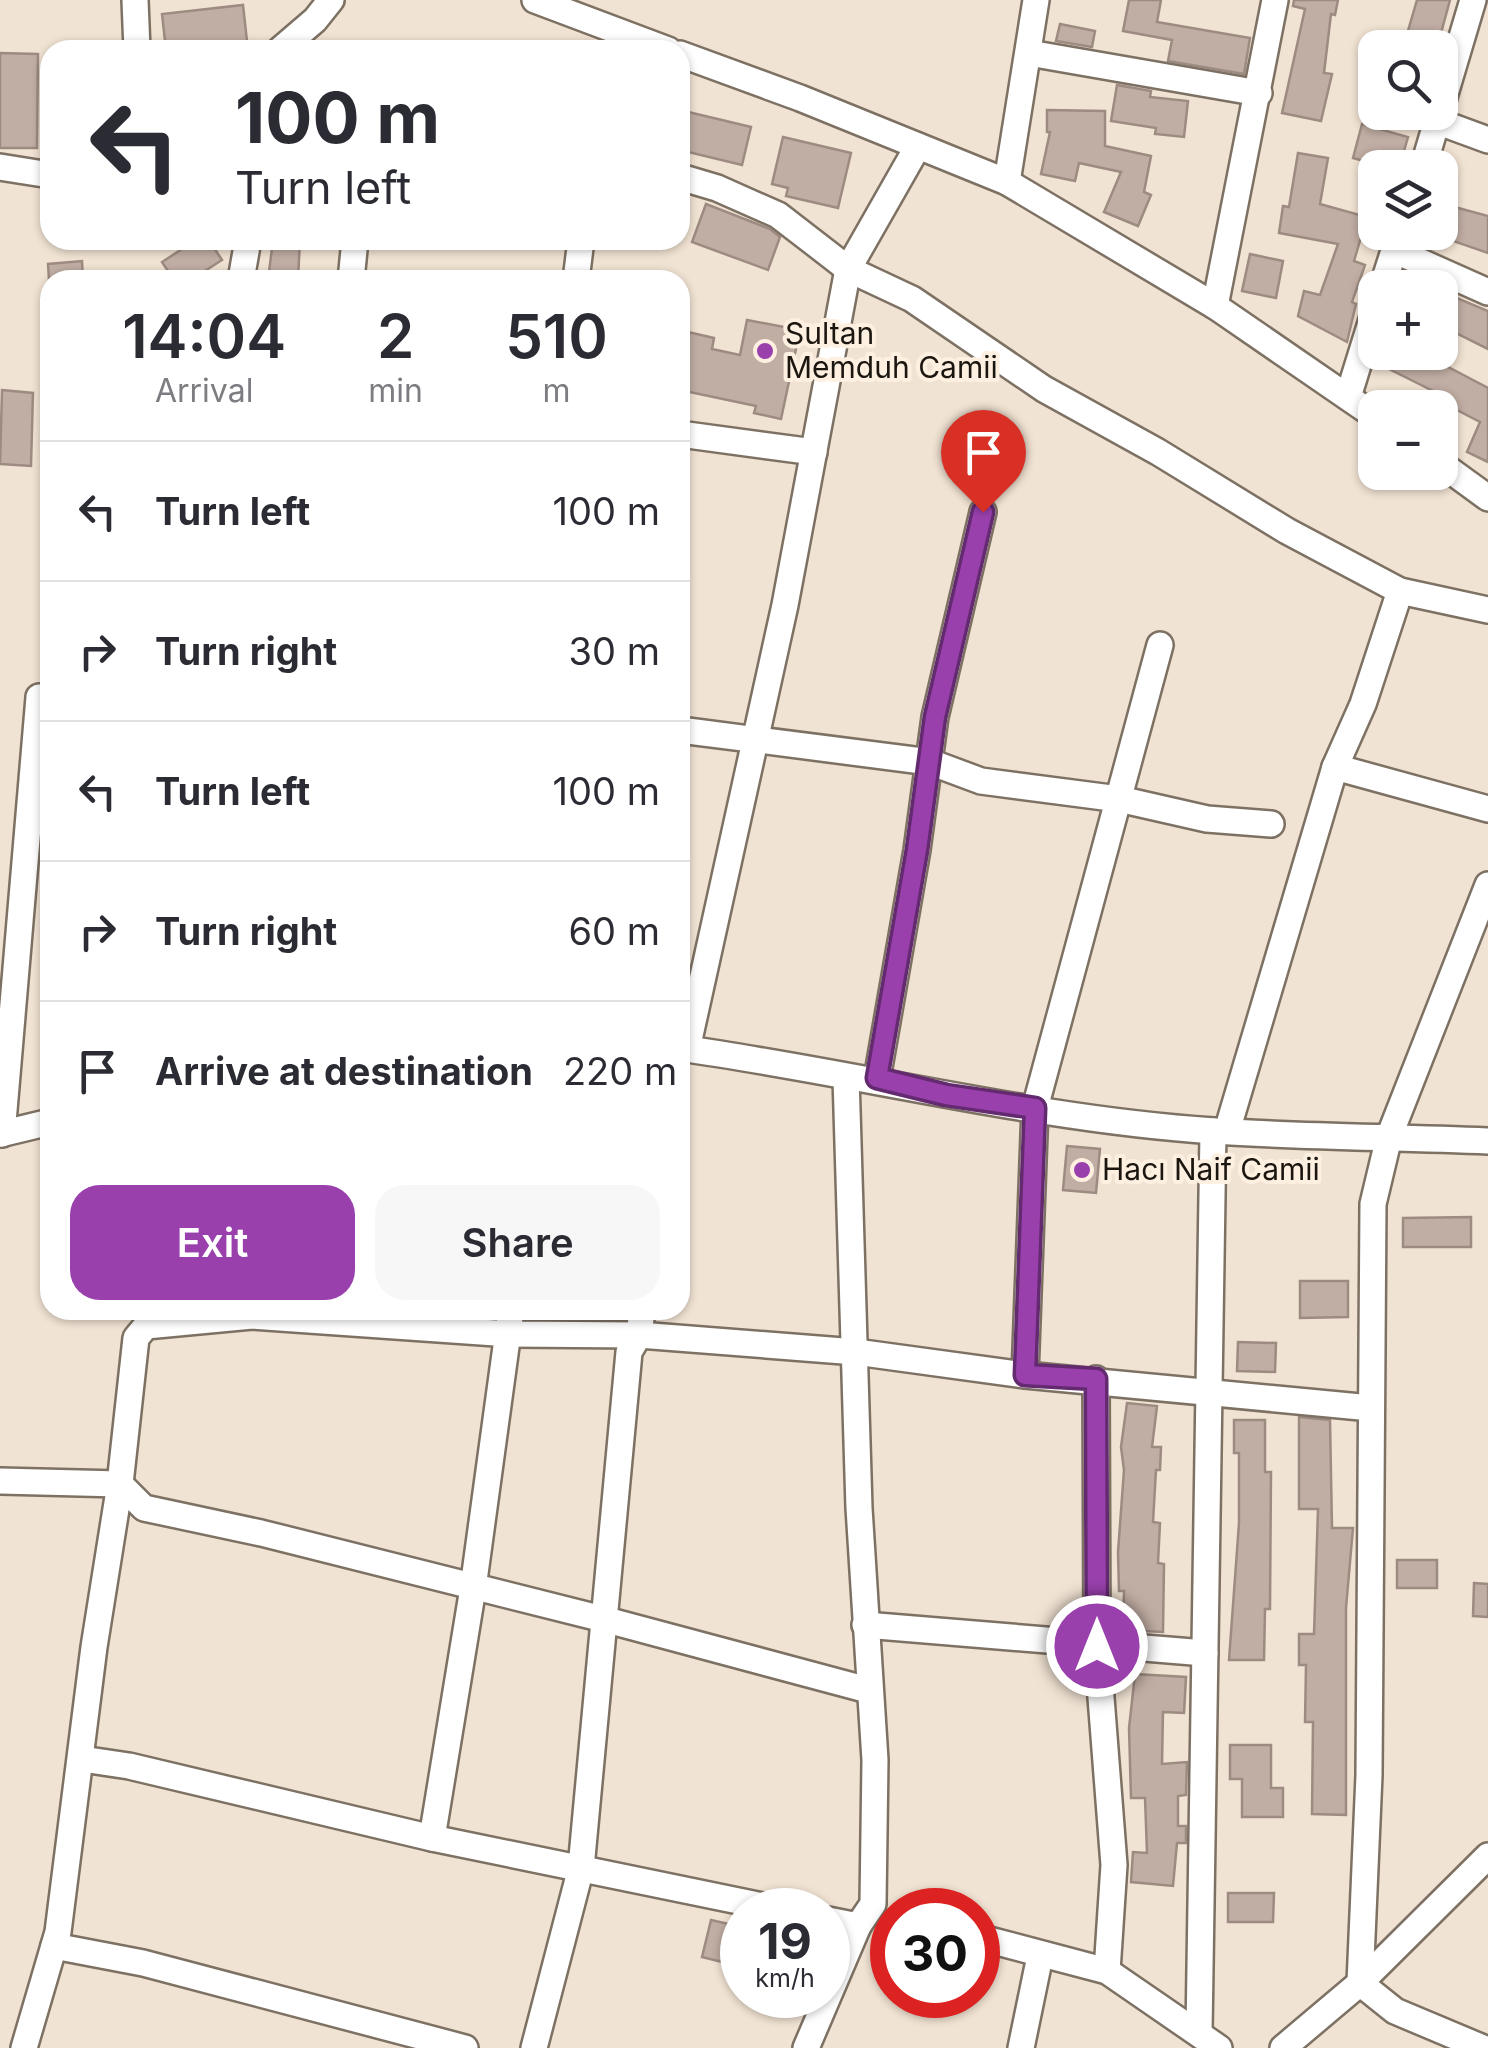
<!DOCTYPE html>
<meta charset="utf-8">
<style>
:root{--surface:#fff;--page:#f7f7f7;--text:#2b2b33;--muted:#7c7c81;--line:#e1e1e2;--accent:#9940ad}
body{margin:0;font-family:Inter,sans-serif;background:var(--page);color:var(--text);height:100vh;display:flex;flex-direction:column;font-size:38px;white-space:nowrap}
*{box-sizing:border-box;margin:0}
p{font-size:32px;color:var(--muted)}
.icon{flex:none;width:55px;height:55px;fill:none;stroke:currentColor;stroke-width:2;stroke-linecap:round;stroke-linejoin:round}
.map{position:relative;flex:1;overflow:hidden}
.sheet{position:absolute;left:40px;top:270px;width:650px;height:1050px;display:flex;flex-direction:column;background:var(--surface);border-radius:30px;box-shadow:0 2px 8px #0004}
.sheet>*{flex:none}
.top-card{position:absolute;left:40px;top:40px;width:650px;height:210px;border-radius:30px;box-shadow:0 2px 8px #0004;background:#fff;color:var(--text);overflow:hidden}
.tools{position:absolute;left:1358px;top:30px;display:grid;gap:20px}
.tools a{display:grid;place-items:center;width:100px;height:100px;border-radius:20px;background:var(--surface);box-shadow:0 2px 8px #0004;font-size:50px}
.speed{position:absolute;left:720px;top:1888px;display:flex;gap:20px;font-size:50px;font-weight:700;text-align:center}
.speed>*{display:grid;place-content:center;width:130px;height:130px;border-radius:50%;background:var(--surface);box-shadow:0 2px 8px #0004;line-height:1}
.speed small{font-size:25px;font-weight:400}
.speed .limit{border:15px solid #d22;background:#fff;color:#111}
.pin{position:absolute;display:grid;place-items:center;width:85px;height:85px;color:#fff;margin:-102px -42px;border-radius:50% 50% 50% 0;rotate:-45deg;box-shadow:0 0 10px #0007}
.pin .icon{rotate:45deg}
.me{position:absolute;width:110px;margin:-55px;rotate:0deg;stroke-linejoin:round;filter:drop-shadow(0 0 8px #0008)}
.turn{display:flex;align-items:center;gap:35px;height:210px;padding:0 30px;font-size:45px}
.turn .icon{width:130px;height:130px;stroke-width:2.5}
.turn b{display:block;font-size:70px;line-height:85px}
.eta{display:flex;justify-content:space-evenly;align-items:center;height:170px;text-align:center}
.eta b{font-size:60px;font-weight:600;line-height:70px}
.action{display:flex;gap:20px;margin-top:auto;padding:20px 30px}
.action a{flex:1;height:115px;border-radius:30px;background:var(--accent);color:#fff;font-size:40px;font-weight:600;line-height:115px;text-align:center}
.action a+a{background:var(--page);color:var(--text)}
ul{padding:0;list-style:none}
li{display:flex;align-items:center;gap:30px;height:140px;padding:0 30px;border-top:2px solid var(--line)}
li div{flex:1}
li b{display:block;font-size:38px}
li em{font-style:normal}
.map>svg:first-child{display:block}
.building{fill:#c0ada3;stroke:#9d8b82;stroke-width:2.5}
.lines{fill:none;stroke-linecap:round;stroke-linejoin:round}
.minor-casing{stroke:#7d7163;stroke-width:30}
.minor{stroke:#fff;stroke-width:25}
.route-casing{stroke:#632a70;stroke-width:25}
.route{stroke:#9940ad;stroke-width:18}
.poi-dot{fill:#9940ad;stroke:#fef0e0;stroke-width:4}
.labels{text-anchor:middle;stroke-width:8;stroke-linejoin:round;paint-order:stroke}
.poi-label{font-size:30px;fill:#1b1610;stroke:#fef0e0;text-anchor:start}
</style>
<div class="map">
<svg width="1488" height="2048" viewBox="0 0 1488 2048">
<rect width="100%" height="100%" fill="#f1e3d3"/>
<g class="building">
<polygon points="1129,0 1161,0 1157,22 1250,38 1244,74 1168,61 1172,40 1123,31"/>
<polygon points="1294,0 1338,0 1335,15 1331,14 1324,73 1332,74 1321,121 1282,113 1305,9 1293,6"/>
<polygon points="1417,0 1450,0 1437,48 1403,48"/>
<polygon points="243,5 248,50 166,50 162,14"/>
<polygon points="1060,24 1095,31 1092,47 1056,41"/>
<polygon points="0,53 38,54 37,148 0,148"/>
<polygon points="1117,85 1151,91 1150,97 1188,101 1184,137 1155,134 1156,128 1111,121"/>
<polygon points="680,110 751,127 742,165 680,150"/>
<polygon points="1047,110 1105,111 1105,146 1151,156 1144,192 1151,195 1138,226 1104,212 1121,172 1079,163 1075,181 1041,174 1050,132 1047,132"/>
<polygon points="1362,124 1408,137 1399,168 1368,168 1368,162 1353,158"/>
<polygon points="783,137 851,153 838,208 786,196 788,188 772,184"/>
<polygon points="1298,153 1328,158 1320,204 1367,217 1354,261 1365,265 1352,302 1356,304 1347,342 1298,316 1304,291 1320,295 1338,244 1279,233 1283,206 1289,207"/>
<polygon points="706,204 770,229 780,237 768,270 692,242"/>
<polygon points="1451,206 1488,216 1488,253 1436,235"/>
<polygon points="196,240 209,240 222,260 191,280 174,280 162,262"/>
<polygon points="273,240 300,240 298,280 268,280"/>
<polygon points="1250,254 1283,261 1276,298 1242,291"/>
<polygon points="82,261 83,280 49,280 48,264"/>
<polygon points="1440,291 1488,311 1488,349 1440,325"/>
<polygon points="747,320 800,330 781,419 754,413 756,406 680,390 684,331 714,338 712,349 740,355"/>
<polygon points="1388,352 1436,352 1433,359 1488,388 1488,462 1467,452 1480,422 1430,396 1433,391 1381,365"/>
<polygon points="2,390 33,393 31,466 0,464"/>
<polygon points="1067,1146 1100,1149 1096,1193 1063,1190"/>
<polygon points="1471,1217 1471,1247 1403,1247 1403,1218"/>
<polygon points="1300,1281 1348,1281 1348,1317 1300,1318"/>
<polygon points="1238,1342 1276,1343 1275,1372 1237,1371"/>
<polygon points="1127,1403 1157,1406 1152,1447 1161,1447 1160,1470 1156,1470 1153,1522 1160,1523 1158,1563 1164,1564 1163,1632 1123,1630 1124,1591 1119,1591 1118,1552 1124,1470 1121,1447"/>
<polygon points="1299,1417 1330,1420 1332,1528 1353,1528 1346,1608 1346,1815 1312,1814 1313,1722 1305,1722 1306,1665 1299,1665 1299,1634 1314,1634 1318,1509 1299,1509"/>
<polygon points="1234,1420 1265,1420 1265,1472 1271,1472 1270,1609 1265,1609 1264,1660 1229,1660 1239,1523 1239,1453 1234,1453"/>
<rect x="1397" y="1560" width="40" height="28"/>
<polygon points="1474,1583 1488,1584 1488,1617 1473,1616"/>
<polygon points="1135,1674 1186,1677 1184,1713 1163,1712 1162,1764 1187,1762 1186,1795 1178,1796 1178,1826 1186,1826 1186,1843 1177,1843 1173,1886 1131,1882 1133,1852 1147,1853 1145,1798 1131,1798 1129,1728"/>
<polygon points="1230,1745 1271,1745 1271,1788 1283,1788 1283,1817 1242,1817 1242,1779 1230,1779"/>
<polygon points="1228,1893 1274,1893 1273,1922 1228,1922"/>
<polygon points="711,1920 742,1927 742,1967 702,1957"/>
</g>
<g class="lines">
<g class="minor-casing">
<g id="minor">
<polyline points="135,0 137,50"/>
<polyline points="535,0 668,50"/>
<polyline points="280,50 315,20 331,0"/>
<polyline points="1029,53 1259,93"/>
<polyline points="680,54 800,98 1007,182 1215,306 1375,416"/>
<polyline points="1439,122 1488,140"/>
<polyline points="0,167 50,175"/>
<polyline points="1423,168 1473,0"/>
<polyline points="680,177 717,188 778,215 848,269 912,299 1044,389 1158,452 1287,531 1400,591 1488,610"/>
<polyline points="1007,182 1036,0"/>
<polyline points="1394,250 1488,292"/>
<polyline points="241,280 248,240"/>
<polyline points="351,280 355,240"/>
<polyline points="576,280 581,240"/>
<polyline points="1382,288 1400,232"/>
<polyline points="1215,306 1275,0"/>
<polyline points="1348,397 1375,310"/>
<polyline points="680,434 814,452"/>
<polyline points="1440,463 1488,498"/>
<polyline points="680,730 930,762 981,781 1119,799 1207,819 1271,824"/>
<polyline points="1335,767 1488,809"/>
<path d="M680,1048C858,1073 1034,1119 1214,1131C1305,1137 1397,1137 1488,1141"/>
<polyline points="687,1049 785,605 848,269 918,146"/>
<polyline points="877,1079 917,850 935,717 983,512"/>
<polyline points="1227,1131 1335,767 1363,704 1400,591"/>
<polyline points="0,1134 50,1122"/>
<polyline points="2,1134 39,697"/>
<polyline points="1025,1375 1035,1108 1160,645"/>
<polyline points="1096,1379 1097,1646 1114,1865 1107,1971"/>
<polyline points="0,1481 120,1484 144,1508 261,1533 603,1619 868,1690"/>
<polyline points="865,1625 1205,1653"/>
<polyline points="82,1759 129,1766 432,1838 782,1910"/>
<polyline points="432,1838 473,1588 511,1310"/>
<polyline points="828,1920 858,1926"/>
<polyline points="978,1937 1107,1971 1219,2048"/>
<polyline points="54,1946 143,1963 465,2048"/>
<polyline points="1199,2032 1213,1131"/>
<polyline points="24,2048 58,1932 94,1647 120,1484 136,1338 146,1326 252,1316 510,1334 639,1335 856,1352 1025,1375 1371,1408"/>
<polyline points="534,2048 581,1868 629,1352 639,1335 642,1310"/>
<polyline points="806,2048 858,1926 873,1904 875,1760 859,1508 846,1077"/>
<polyline points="1021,2048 1040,1956"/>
<polyline points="1283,2048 1360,1983 1488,1856"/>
<polyline points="1483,2048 1395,2011 1360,1983 1369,1775 1373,1204 1389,1137 1488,885"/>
</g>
</g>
<use href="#minor" class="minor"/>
</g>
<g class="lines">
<g class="route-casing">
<polyline id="route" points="983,512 935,717 917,850 877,1078 946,1095 1035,1108 1025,1375 1096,1379 1097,1646"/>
</g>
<use href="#route" class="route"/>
</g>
<g class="poi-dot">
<circle cx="765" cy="351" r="10"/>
<circle cx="1082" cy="1170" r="10"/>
</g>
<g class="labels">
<g class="poi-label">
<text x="785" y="344">Sultan<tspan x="785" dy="34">Memduh Camii</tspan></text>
<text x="1102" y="1180">Hacı Naif Camii</text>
</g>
</g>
</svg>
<div class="tools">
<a><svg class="icon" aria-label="search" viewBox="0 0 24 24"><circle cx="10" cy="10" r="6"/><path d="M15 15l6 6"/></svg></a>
<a><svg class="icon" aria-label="layers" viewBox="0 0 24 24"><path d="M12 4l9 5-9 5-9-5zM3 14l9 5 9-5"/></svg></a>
<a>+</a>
<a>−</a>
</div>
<div class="speed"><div>19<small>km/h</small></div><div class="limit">30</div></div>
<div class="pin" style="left:983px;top:512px;background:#d93025"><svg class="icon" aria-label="arrive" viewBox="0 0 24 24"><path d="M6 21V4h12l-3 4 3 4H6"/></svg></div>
<svg class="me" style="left:1097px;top:1646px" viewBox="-20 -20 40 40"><circle r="17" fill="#9940ad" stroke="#fff" stroke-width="3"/><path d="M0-11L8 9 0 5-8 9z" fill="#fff"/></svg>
<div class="top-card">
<div class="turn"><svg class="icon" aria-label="left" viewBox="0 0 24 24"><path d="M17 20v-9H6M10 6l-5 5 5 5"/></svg><div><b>100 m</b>Turn left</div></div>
</div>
<section class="sheet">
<div class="eta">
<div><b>14:04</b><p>Arrival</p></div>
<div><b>2</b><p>min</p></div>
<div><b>510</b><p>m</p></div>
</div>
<ul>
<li><svg class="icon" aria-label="left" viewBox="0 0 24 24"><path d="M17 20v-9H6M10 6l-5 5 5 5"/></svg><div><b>Turn left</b></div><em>100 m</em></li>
<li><svg class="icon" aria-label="right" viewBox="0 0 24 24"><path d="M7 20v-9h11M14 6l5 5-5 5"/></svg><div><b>Turn right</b></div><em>30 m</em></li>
<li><svg class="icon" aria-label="left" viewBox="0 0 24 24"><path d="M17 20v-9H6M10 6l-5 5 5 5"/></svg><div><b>Turn left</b></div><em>100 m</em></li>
<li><svg class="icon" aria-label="right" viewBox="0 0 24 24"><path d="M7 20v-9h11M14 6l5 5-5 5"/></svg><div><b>Turn right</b></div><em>60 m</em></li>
<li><svg class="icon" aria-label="arrive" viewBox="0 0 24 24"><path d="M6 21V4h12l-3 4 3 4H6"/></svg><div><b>Arrive at destination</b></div><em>220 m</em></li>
</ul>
<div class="action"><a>Exit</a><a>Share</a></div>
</section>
</div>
